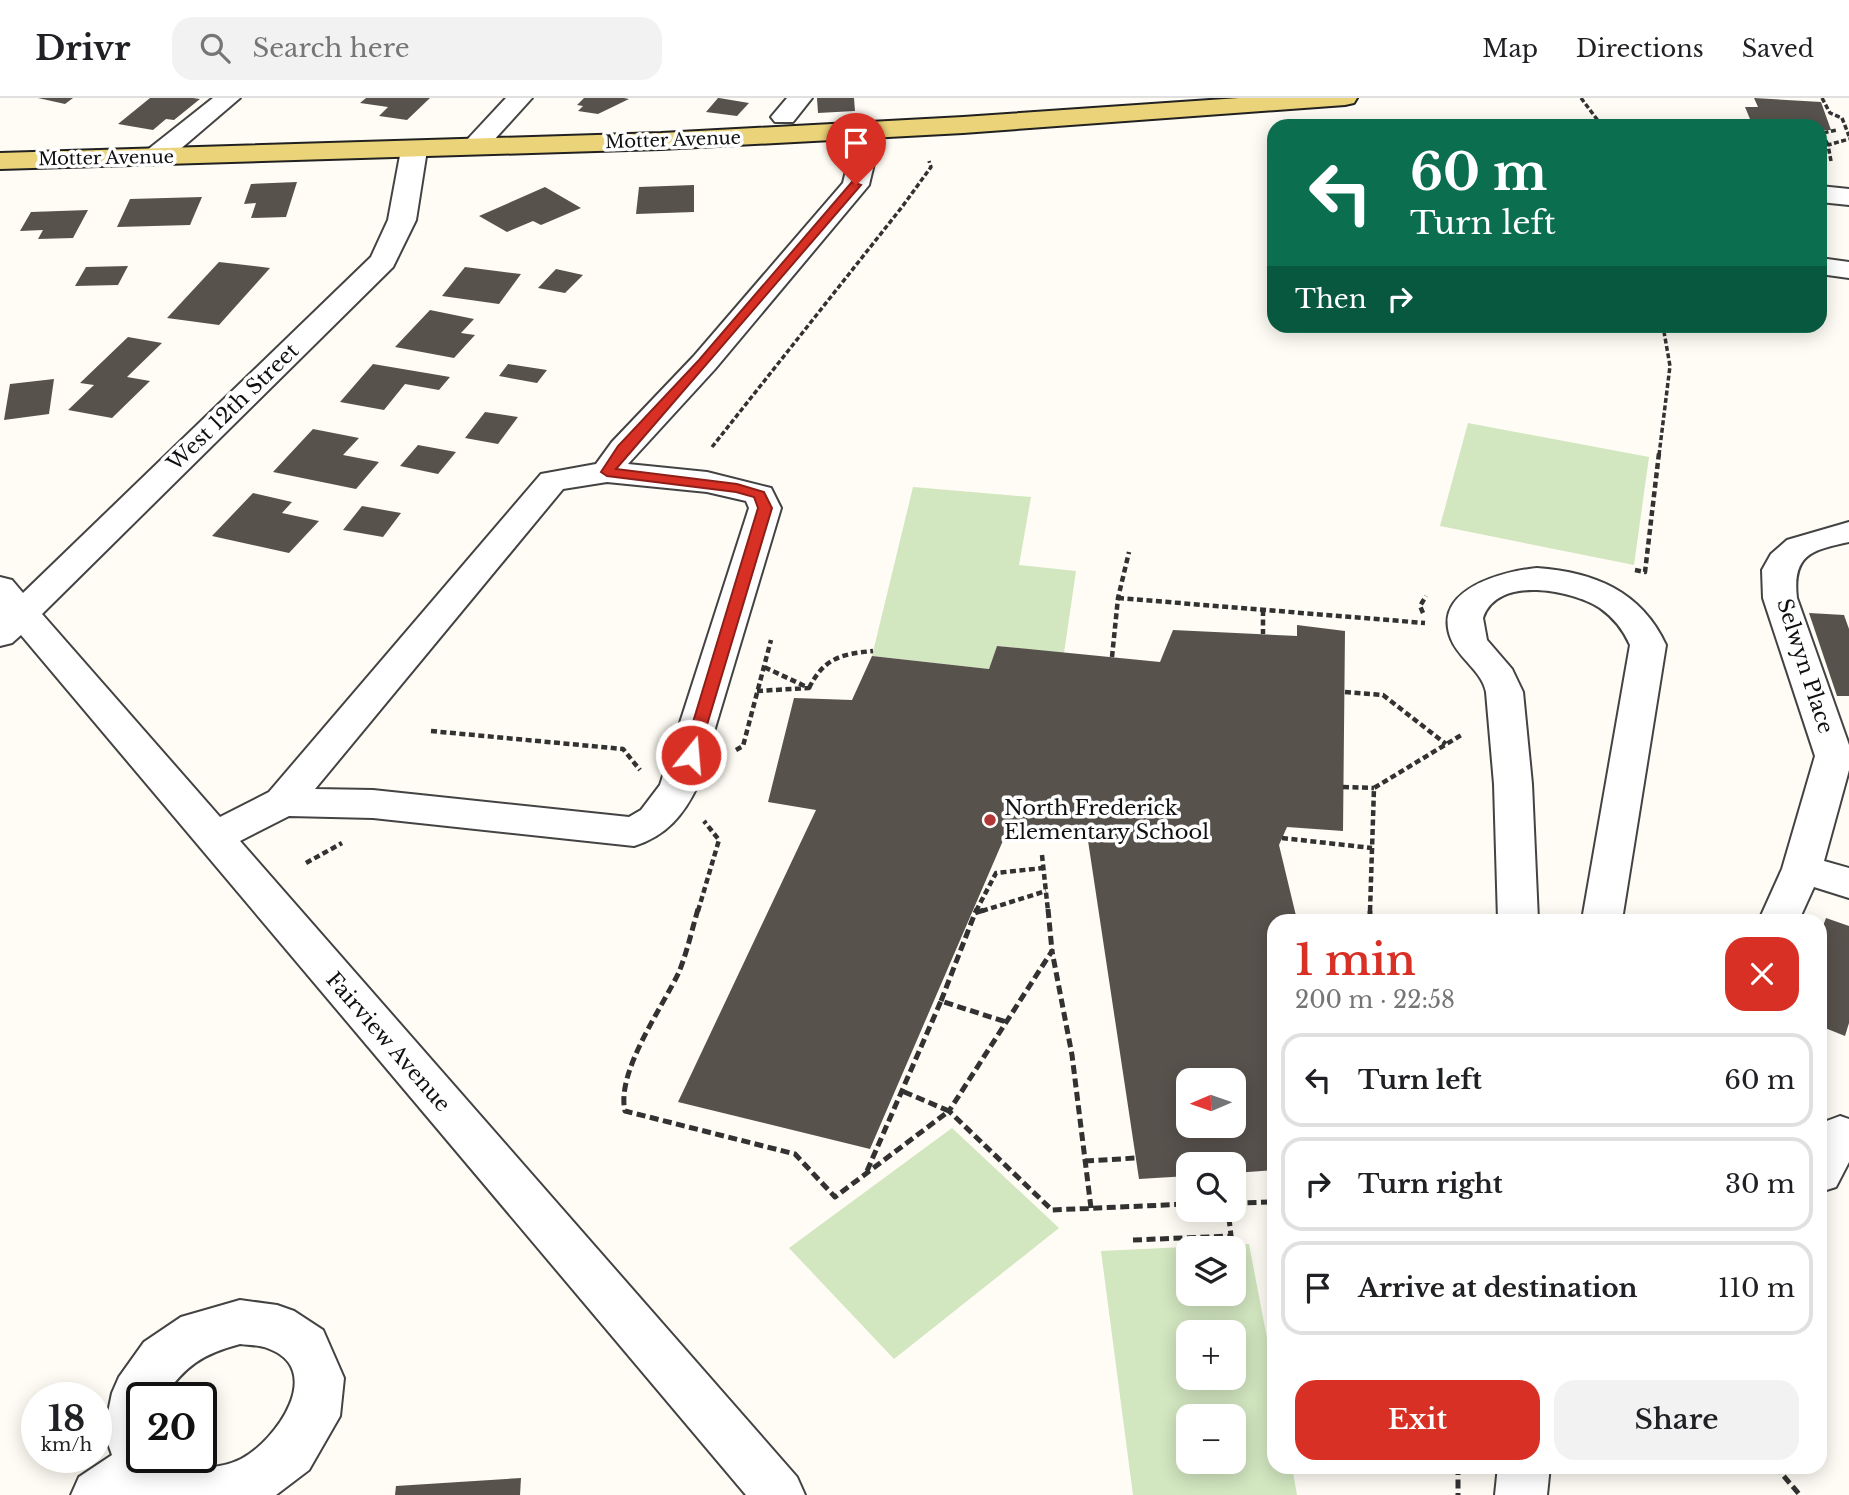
<!DOCTYPE html>
<meta charset="utf-8">
<style>
:root{--surface:#fff;--page:#f2f2f2;--text:#202124;--muted:#757577;--line:#e0e0e0;--accent:#d93025}
body{margin:0;font-family:"Libre Baskerville",serif;background:var(--page);color:var(--text);height:100vh;display:flex;flex-direction:column;font-size:26px;white-space:nowrap}
*{box-sizing:border-box;margin:0}
p{font-size:23px;color:var(--muted)}
.icon{flex:none;width:38px;height:38px;fill:none;stroke:currentColor;stroke-width:2;stroke-linecap:round;stroke-linejoin:round}
.map{position:relative;flex:1;overflow:hidden}
.side{position:absolute;left:1267px;top:816px;width:560px;height:560px;display:flex;flex-direction:column;background:var(--surface);border-radius:21px;box-shadow:0 4px 18px #0003}
.side>*{flex:none}
.hud{position:absolute;left:1267px;top:21px;width:560px;height:214px;border-radius:21px;box-shadow:0 4px 18px #0003;background:#0b6e4f;color:#fff;overflow:hidden}
.needle{width:46px;rotate:268deg}
.tools{position:absolute;left:1176px;top:970px;display:grid;gap:14px}
.tools a{display:grid;place-items:center;width:70px;height:70px;border-radius:14px;background:var(--surface);box-shadow:0 4px 18px #0003;font-size:35px}
.speed{position:absolute;left:21px;top:1284px;display:flex;gap:14px;font-size:35px;font-weight:700;text-align:center}
.speed>*{display:grid;place-content:center;width:91px;height:91px;border-radius:50%;background:var(--surface);box-shadow:0 4px 18px #0003;line-height:1}
.speed small{font-size:18px;font-weight:400}
.speed .limit{border:4px solid #111;border-radius:10px;background:#fff;color:#111}
.pin{position:absolute;display:grid;place-items:center;width:60px;height:60px;color:#fff;margin:-72px -30px;border-radius:50% 50% 50% 0;rotate:-45deg;box-shadow:0 0 7px #0007}
.pin .icon{rotate:45deg}
.me{position:absolute;width:77px;margin:-38px;rotate:17deg;stroke-linejoin:round;filter:drop-shadow(0 0 5px #0008)}
.turn{display:flex;align-items:center;gap:24px;height:147px;padding:0 28px;font-size:32px}
.turn .icon{width:91px;height:91px;stroke-width:2.5}
.turn b{display:block;font-size:49px;line-height:60px}
.then{display:flex;align-items:center;height:66px;padding:0 28px;background:#0003;gap:14px;font-size:26px}
.round{display:grid;place-items:center;flex:none;width:74px;height:74px;border-radius:21px;background:var(--page)}
.summary{display:flex;align-items:center;justify-content:space-between;height:119px;padding:0 28px}
h1{font-size:42px;font-weight:600;line-height:52px;color:var(--accent)}
.button{display:flex;gap:14px;margin-top:auto;padding:14px 28px}
.button a{flex:1;height:80px;border-radius:21px;background:var(--accent);color:#fff;font-size:28px;font-weight:600;line-height:80px;text-align:center}
.button a+a{background:var(--page);color:var(--text)}
ul{padding:0;list-style:none}
li{display:flex;align-items:center;gap:21px;height:94px;margin:0 14px 10px;padding:0 14px;border:4px solid var(--line);border-radius:21px}
li div{flex:1}
li b{display:block;font-size:26px}
li em{font-style:normal}
header{display:flex;align-items:center;gap:42px;box-sizing:border-box;height:98px;padding:0 35px;background:var(--surface);border-bottom:2px solid var(--line)}
header strong{font-size:33px}
nav{display:flex;gap:38px;margin-inline-start:auto;font-size:24px}
.search{width:490px;height:63px;background:var(--page);display:flex;align-items:center;gap:18px;box-sizing:border-box;padding:0 24px;border-radius:21px;color:var(--muted);font-size:26px}
.map>svg:first-child{display:block}
.green{fill:#d2e6c0;fill-rule:evenodd}
.building{fill:#58524d;fill-rule:evenodd}
.lines{fill:none;stroke-linecap:round;stroke-linejoin:round}
.minor-casing{stroke:#434343;stroke-width:4}
.major-casing{stroke:#212121;stroke-width:4}
.path-far2{stroke:#323232;stroke-width:3.5;stroke-dasharray:5 2.5;stroke-linecap:butt}
.path-far1{stroke:#323232;stroke-width:4.5;stroke-dasharray:6 3.5;stroke-linecap:butt}
.path{stroke:#323232;stroke-width:5;stroke-dasharray:9 4.5;stroke-linecap:butt}
.minor{fill:#fff;fill-rule:evenodd}
.major{fill:#ead378;fill-rule:evenodd}
.route{fill:#d93025;stroke:#8d1f18;stroke-width:2}
.poi-dot{fill:#b33637;stroke:#fff;stroke-width:2.5}
.labels{text-anchor:middle;stroke-width:7;stroke-linejoin:round;paint-order:stroke}
.far-street-label{font-size:18px;fill:#101010;stroke:#fff}
.street-label{font-size:21px;fill:#101010;stroke:#fff}
.poi-label{font-size:21px;fill:#101010;stroke:#fff;text-anchor:start}
</style>
<header>
<strong>Drivr</strong>
<div class="search"><svg class="icon" aria-label="search" viewBox="0 0 24 24"><circle cx="10" cy="10" r="6"/><path d="M15 15l6 6"/></svg>Search here</div>
<nav><a>Map</a><a>Directions</a><a>Saved</a></nav>
</header>
<div class="map">
<svg width="1849" height="1397" viewBox="0 0 1849 1397">
<rect width="100%" height="100%" fill="#fefcf4"/>
<g class="green">
<polygon points="1468,325 1649,359 1634,467 1440,428"/>
<polygon points="913,389 1031,399 1019,467 1076,473 1064,555 997,548 989,571 872,558"/>
<polygon points="952,1030 1059,1130 894,1261 789,1150"/>
<path d="M1249,1146L1274,1277V1368L1292,1369L1297,1397H1133L1101,1153ZM1188,1150H1234V1195H1188ZM1188,1234H1234V1279H1188ZM1188,1318H1234V1363H1188Z"/>
</g>
<g class="building">
<polygon points="38,0 73,0 65,6"/>
<polygon points="150,0 193,0 200,1 174,22 166,21 153,32 118,26"/>
<polygon points="366,0 430,0 407,22 379,18 388,9 360,5"/>
<polygon points="584,0 624,0 629,1 598,16 578,13 583,8 577,7"/>
<polygon points="718,0 719,0 749,5 737,18 706,14"/>
<polygon points="817,0 854,0 855,13 818,15"/>
<polygon points="1754,0 1821,4 1831,32 1820,32 1820,28 1765,28 1763,22 1750,21 1745,9 1758,9"/>
<polygon points="297,84 286,119 251,120 256,105 244,106 251,86"/>
<polygon points="694,87 694,114 636,116 639,89"/>
<polygon points="545,89 581,110 541,127 533,123 507,134 479,118"/>
<polygon points="202,99 190,127 117,129 130,101"/>
<polygon points="88,112 73,140 38,141 43,132 20,133 31,114"/>
<polygon points="219,164 270,170 219,227 167,220"/>
<polygon points="128,168 118,187 75,188 86,169"/>
<polygon points="465,169 521,176 499,206 442,198"/>
<polygon points="556,171 583,177 565,195 538,190"/>
<polygon points="430,212 474,221 461,235 475,237 454,260 395,249"/>
<polygon points="128,239 162,245 127,279 150,283 112,320 68,312 94,287 80,285"/>
<polygon points="373,266 450,279 439,292 405,286 384,312 340,304"/>
<polygon points="508,266 547,272 537,285 499,278"/>
<polygon points="54,281 49,316 4,322 10,286"/>
<polygon points="485,314 518,319 498,346 465,340"/>
<polygon points="313,331 359,340 343,357 379,364 356,391 273,374"/>
<polygon points="418,347 456,354 438,376 400,368"/>
<polygon points="253,395 292,404 282,415 319,423 289,455 212,438"/>
<polygon points="362,408 401,415 383,439 343,432"/>
<polygon points="1809,515 1844,517 1849,531 1849,598 1837,598"/>
<path d="M1297,527L1345,533L1343,733L1287,729L1279,747L1297,822H1274V1072L1234,1075V1066H1188V1078L1139,1081L1087,736L1044,739L1008,731L870,1051L678,1004L816,712L768,704L794,600L852,602L872,558L989,571L997,548L1160,564L1173,532L1297,538ZM1188,982H1234V1027H1188Z"/>
<polygon points="1826,820 1849,828 1849,925 1845,938 1820,928 1820,836"/>
<polygon points="521,1380 520,1397 395,1397 396,1388"/>
</g>
<g class="lines">
<g class="minor-casing">
<g id="minor">
<polygon points="213,0 240,0 164,65 146,65 142,59 146,53"/>
<polygon points="506,0 532,0 483,54 465,54 461,49 465,44"/>
<polygon points="787,0 812,0 793,24 775,24 771,19"/>
<path d="M861,25L870,28C882,45 873,68 869,87L715,271L628,366L707,374L771,390L781,410L698,687C684,717 666,738 634,748L373,720L289,718L240,743L797,1379L805,1397H746L21,537L12,545L0,548V479L12,482L23,495L371,159L388,122L401,52L405,47H423L427,52L416,122L393,169L42,516L220,719L269,694L541,376L596,366L612,344L693,259L843,85L851,52L848,33L852,28ZM607,384L707,394L746,403L749,410L660,687L641,712L629,719L373,692L315,691L563,391Z"/>
<polygon points="1820,88 1849,91 1849,107 1820,104"/>
<polygon points="1820,160 1849,164 1849,180 1820,176"/>
<path d="M1849,424V444C1811,452 1792,457 1797,500L1849,647V672L1824,763L1849,770V800L1814,789L1799,822H1759L1782,771L1815,658L1763,500L1762,472L1771,456L1787,442Z"/>
<path d="M1537,470C1594,474 1641,493 1666,547L1622,822H1582L1630,547C1623,531 1614,520 1600,510C1572,492 1497,477 1483,520L1487,542L1512,571L1523,594L1532,686L1538,822H1498L1494,686L1486,594C1482,573 1459,561 1451,541C1431,491 1504,473 1537,470Z"/>
<polygon points="1840,1018 1849,1021 1849,1064 1836,1089 1820,1094 1820,1031 1824,1024"/>
<path d="M240,1202L277,1207L294,1213L323,1232L344,1280L340,1318L309,1372L276,1397H71L79,1379L112,1357L104,1334L112,1295L119,1279L144,1244L181,1219ZM240,1246C248,1247 259,1247 267,1250C327,1271 276,1343 241,1361C223,1370 202,1371 183,1366C177,1365 174,1360 169,1360C160,1359 151,1360 142,1360V1300H163C185,1268 202,1256 240,1246Z"/>
<polygon points="1498,1368 1550,1368 1547,1397 1495,1397"/>
</g>
</g>
<g class="major-casing">
<polygon id="major" points="1239,0 1357,0 1354,5 1345,7 963,35 661,51 0,71 0,55 661,35 963,19"/>
</g>
<g class="path-far2">
<polyline points="1581,0 1602,28"/>
<polyline points="1822,0 1830,15 1842,20 1849,38"/>
<polyline points="1828,47 1822,35 1837,32"/>
<polyline points="1831,63 1828,47 1849,41"/>
<polyline points="712,349 902,109 931,69 929,63"/>
<polyline points="1659,357 1670,268 1663,228"/>
</g>
<g class="path-far1">
<polyline points="1635,472 1645,474 1659,355"/>
<polyline points="1118,500 1425,525"/>
<polyline points="1263,512 1263,536"/>
<polyline points="1423,515 1420,508 1426,498"/>
<polyline points="1112,559 1118,500 1129,454"/>
<path d="M809,590C824,560 841,556 873,553"/>
<polyline points="757,593 809,590 764,569"/>
<polyline points="1345,594 1383,597 1446,646"/>
<polyline points="431,633 623,651 640,672"/>
<polyline points="736,652 743,648 771,542"/>
<polyline points="1343,689 1374,690"/>
<polyline points="1282,740 1372,750"/>
<polyline points="1042,757 1048,813"/>
<polyline points="306,765 342,745"/>
<polyline points="698,813 719,742 704,723"/>
<polyline points="976,813 996,775 1043,770"/>
<polyline points="982,813 1046,793"/>
<polyline points="1370,813 1374,690 1463,636"/>
</g>
<g class="path">
<path d="M698,811C692,832 687,854 679,874C662,910 616,974 625,1013L795,1056L835,1099L949,1013L902,993"/>
<polyline points="1048,811 1052,853"/>
<polyline points="975,815 977,811"/>
<polyline points="1370,822 1370,811"/>
<polyline points="941,903 975,815 987,811"/>
<polyline points="1085,1063 1136,1060"/>
<polyline points="867,1073 941,903 1006,924"/>
<polyline points="1234,1105 1274,1104"/>
<polyline points="1091,1110 1072,957 1052,853 949,1013 1052,1112 1188,1106"/>
<polyline points="1231,1138 1232,1147"/>
<polyline points="1133,1142 1231,1138 1228,1111"/>
<polyline points="1458,1368 1458,1397"/>
<polyline points="1775,1368 1800,1397"/>
</g>
<use href="#minor" class="minor"/>
<use href="#major" class="major"/>
</g>
<polygon class="route" points="852,84 861,87 616,371 737,386 764,394 772,410 698,657 691,663 683,657 758,410 754,399 736,394 607,378 601,374 618,348 699,262"/>
<circle class="poi-dot" cx="990" cy="722" r="7"/>
<g class="labels">
<g class="far-street-label">
<text transform="translate(673 42) rotate(-2)" y="6">Motter Avenue</text>
<text transform="translate(106 60) rotate(-1)" y="6">Motter Avenue</text>
</g>
<g class="street-label">
<text transform="translate(233 309) rotate(-44)" y="7">West 12th Street</text>
<text transform="translate(1805 568) rotate(72)" y="7">Selwyn Place</text>
<text transform="translate(388 944) rotate(49)" y="7">Fairview Avenue</text>
</g>
<g class="poi-label">
<text x="1004" y="717">North Frederick<tspan x="1004" dy="24">Elementary School</tspan></text>
</g>
</g>
</svg>
<div class="tools">
<a><svg class="needle" viewBox="-14 -14 28 28"><path d="M0-13l5 13h-10z" fill="#e53935"/><path d="M0 13l5-13h-10z" fill="#757577"/></svg></a>
<a><svg class="icon" aria-label="search" viewBox="0 0 24 24"><circle cx="10" cy="10" r="6"/><path d="M15 15l6 6"/></svg></a>
<a><svg class="icon" aria-label="layers" viewBox="0 0 24 24"><path d="M12 4l9 5-9 5-9-5zM3 14l9 5 9-5"/></svg></a>
<a>+</a>
<a>−</a>
</div>
<div class="speed"><div>18<small>km/h</small></div><div class="limit">20</div></div>
<div class="pin" style="left:856px;top:87px;background:#d93025"><svg class="icon" aria-label="arrive" viewBox="0 0 24 24"><path d="M6 21V4h12l-3 4 3 4H6"/></svg></div>
<svg class="me" style="left:691px;top:657px" viewBox="-20 -20 40 40"><circle r="17" fill="#d93025" stroke="#fff" stroke-width="3"/><path d="M0-11L8 9 0 5-8 9z" fill="#fff"/></svg>
<div class="hud">
<div class="turn"><svg class="icon" aria-label="left" viewBox="0 0 24 24"><path d="M17 20v-9H6M10 6l-5 5 5 5"/></svg><div><b>60 m</b>Turn left</div></div>
<div class="then">Then<svg class="icon" aria-label="right" viewBox="0 0 24 24"><path d="M7 20v-9h11M14 6l5 5-5 5"/></svg></div>
</div>
<section class="side">
<div class="summary"><div><h1>1 min</h1><p>200 m · 22:58</p></div><a class="round" style="background:#d93025;color:#fff"><svg class="icon" aria-label="close" viewBox="0 0 24 24"><path d="M6 6l12 12M18 6L6 18"/></svg></a></div>
<ul>
<li><svg class="icon" aria-label="left" viewBox="0 0 24 24"><path d="M17 20v-9H6M10 6l-5 5 5 5"/></svg><div><b>Turn left</b></div><em>60 m</em></li>
<li><svg class="icon" aria-label="right" viewBox="0 0 24 24"><path d="M7 20v-9h11M14 6l5 5-5 5"/></svg><div><b>Turn right</b></div><em>30 m</em></li>
<li><svg class="icon" aria-label="arrive" viewBox="0 0 24 24"><path d="M6 21V4h12l-3 4 3 4H6"/></svg><div><b>Arrive at destination</b></div><em>110 m</em></li>
</ul>
<div class="button"><a>Exit</a><a>Share</a></div>
</section>
</div>
